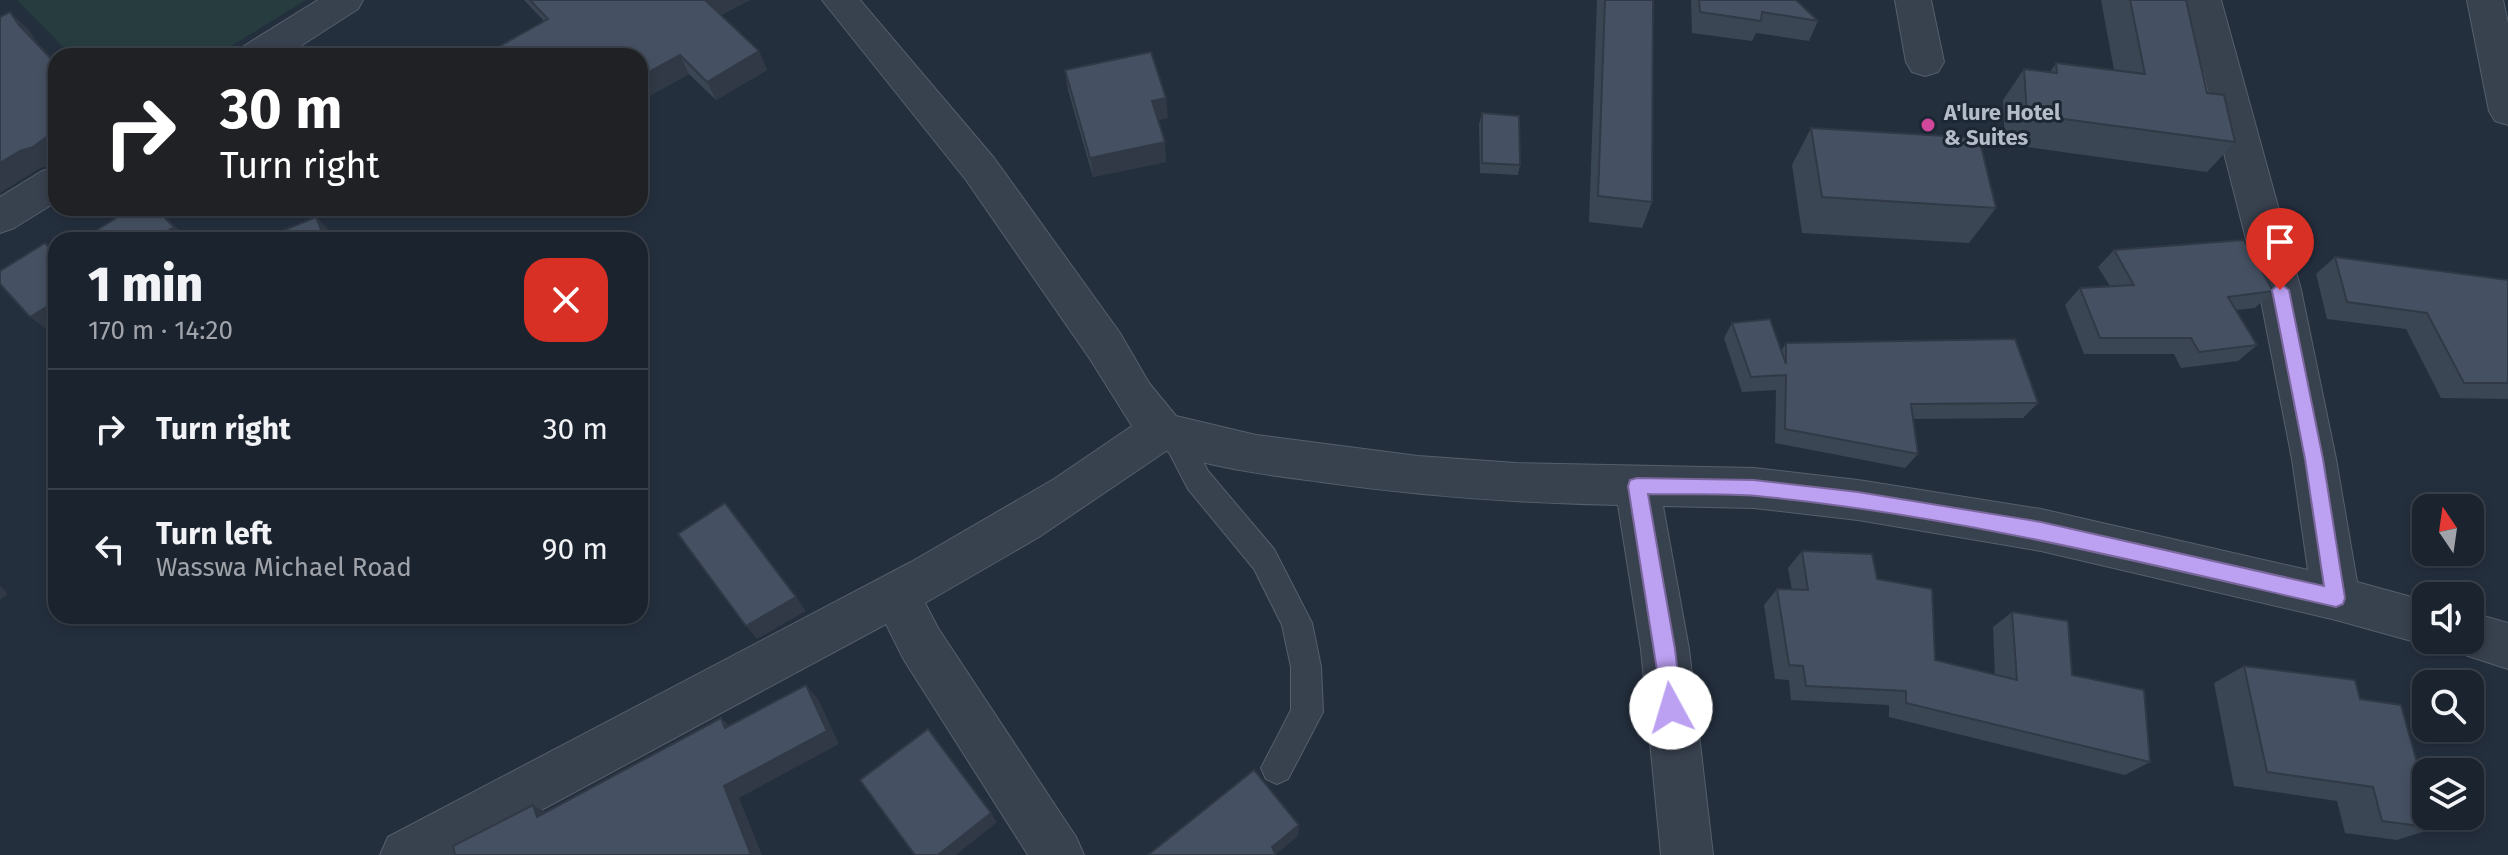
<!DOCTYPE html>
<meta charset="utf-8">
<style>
:root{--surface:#1b232e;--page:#242b36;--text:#f1f3f6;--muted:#a0a4aa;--line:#39404a}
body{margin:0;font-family:"Fira Sans",sans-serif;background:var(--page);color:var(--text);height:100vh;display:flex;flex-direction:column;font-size:30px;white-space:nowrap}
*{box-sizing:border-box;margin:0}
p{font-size:26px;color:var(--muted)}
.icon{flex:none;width:44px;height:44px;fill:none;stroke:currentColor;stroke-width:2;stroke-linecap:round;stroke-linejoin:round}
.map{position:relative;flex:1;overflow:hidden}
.side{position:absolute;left:48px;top:232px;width:600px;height:392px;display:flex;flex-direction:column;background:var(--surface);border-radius:24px;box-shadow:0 4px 12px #0003,0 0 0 2px var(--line)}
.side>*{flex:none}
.hud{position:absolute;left:48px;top:48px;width:600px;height:168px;border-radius:24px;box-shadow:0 4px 12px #0003,0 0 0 2px var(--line);background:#202124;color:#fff;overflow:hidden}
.needle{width:52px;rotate:347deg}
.buttons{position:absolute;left:2412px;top:494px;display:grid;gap:16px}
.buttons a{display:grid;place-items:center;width:72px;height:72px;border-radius:16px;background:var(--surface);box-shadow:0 4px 12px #0003,0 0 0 2px var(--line);font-size:40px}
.pin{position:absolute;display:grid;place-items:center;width:68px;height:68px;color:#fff;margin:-82px -34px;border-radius:50% 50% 50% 0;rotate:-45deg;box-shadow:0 0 8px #0007}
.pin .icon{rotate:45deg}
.me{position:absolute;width:88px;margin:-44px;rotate:354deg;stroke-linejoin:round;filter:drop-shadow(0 0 6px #0008)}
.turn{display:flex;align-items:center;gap:28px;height:168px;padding:0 40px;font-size:36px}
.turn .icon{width:104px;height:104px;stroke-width:2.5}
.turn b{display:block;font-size:56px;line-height:68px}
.round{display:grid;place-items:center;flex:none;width:84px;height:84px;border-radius:24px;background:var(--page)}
.overview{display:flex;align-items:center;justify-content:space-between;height:136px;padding:0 40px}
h1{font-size:48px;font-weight:800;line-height:60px}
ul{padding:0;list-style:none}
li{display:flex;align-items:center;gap:24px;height:120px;padding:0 40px;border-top:2px solid var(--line)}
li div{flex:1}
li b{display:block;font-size:30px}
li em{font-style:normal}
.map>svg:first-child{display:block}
.green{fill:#263c3f}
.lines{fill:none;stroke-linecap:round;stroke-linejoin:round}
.lane-casing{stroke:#565f6c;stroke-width:2}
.street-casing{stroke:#565f6c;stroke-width:2}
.lane{fill:#38414e;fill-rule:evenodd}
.street{fill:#38414e;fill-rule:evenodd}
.wall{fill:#3b4654}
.shaded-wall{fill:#303945}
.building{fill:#455162;stroke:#303945;stroke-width:2}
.route{fill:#bca0f2;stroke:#7a689d;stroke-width:2}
.hotel-dot{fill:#d1479c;stroke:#1d2633;stroke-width:3}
.labels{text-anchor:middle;stroke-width:6;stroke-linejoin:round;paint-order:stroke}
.poi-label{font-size:22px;font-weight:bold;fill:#b4bcc9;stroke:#1d2633;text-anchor:start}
</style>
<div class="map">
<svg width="2508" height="855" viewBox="0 0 2508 855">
<rect width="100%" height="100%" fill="#242f3e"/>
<polygon class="green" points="17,0 306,0 215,56 72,56"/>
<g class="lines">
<g class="lane-casing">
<polygon id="lane" points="1174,423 1184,426 1208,471 1274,549 1312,623 1321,667 1323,712 1288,779 1277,784 1266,779 1261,768 1291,710 1291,667 1282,625 1254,569 1188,489 1160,435 1164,426"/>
</g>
<g class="street-casing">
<g id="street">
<polygon points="318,0 363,0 358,9 285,56 238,56 244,46"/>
<path d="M822,0H860L994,158L1120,333L1149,383L1176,416L1256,435L1418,456L1516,463L1754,468L1858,480L2041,509L2308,570L2292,459L2259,290L2185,0H2221L2301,290L2336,459L2357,582L2426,601V640H2440L2426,645L2336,620L2041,551L1858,520L1754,508L1663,506L1689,649L1713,855H1661L1641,649L1618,505C1517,503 1420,496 1321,482C1269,475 1215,469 1166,451L1039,537L925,603L938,628L1076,837L1084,855H1028L904,660L886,624L458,855H380L388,837L911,562L1054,479L1132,426L1090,359L966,180Z"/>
<polygon points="1895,0 1931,0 1944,62 1938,72 1925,76 1912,72 1906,62"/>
<polygon points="2467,0 2503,0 2508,23 2508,125 2495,121 2489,111"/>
<polygon points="56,167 56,202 14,228 0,233 0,197 42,171"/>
<polygon points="2470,612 2508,623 2508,669 2453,651 2448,640 2470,640"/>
</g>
</g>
<use href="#lane" class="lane"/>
<use href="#street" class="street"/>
</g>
<g class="wall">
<polygon points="524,0 750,0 721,15 759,51 767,70 716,100 689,74 642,100 640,99 640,56 544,21"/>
<polygon points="1597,0 1653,0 1652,202 1642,228 1589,222"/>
<polygon points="1691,0 1796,0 1818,21 1809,41 1756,33 1752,41 1692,33"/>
<polygon points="2101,0 2186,0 2207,93 2235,142 2207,172 2005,144 2003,100 2024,69 2050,72 2056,63 2114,70"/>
<polygon points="1065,70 1168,118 1158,120 1166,162 1093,177 1068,90"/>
<polygon points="1482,113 1520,165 1518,175 1480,173 1479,124"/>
<polygon points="1811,128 1996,208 1969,243 1802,233 1792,165"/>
<polygon points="2114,250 2273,291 2255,308 2236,310 2257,345 2238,361 2181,368 2174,354 2084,354 2065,305 2080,288 2110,286 2098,267"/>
<polygon points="2335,257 2508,280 2508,399 2441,398 2406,329 2327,319 2316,274"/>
<polygon points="1732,323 1781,351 1786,343 2038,403 2023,418 1913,419 1918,454 1905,468 1775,443 1776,390 1742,392 1724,338"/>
<polygon points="1802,551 1877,579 1935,660 1995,675 1993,627 2012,612 2072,675 2150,762 2125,775 1889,717 1889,705 1791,700 1789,680 1775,679 1764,605 1777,589 1792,590 1788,568"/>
<polygon points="2244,666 2360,699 2435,828 2397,840 2345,833 2337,801 2234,786 2214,683"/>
</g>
<g class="shaded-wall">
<polygon points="705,0 750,0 714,19"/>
<polygon points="10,12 29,30 38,44 56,62 56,64 19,25"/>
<polygon points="759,51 767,70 716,100 707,82"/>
<polygon points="680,55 689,74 642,100 640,96 640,77"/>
<polygon points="1166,98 1168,118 1153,121 1152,101"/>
<polygon points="56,130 56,162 53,165 40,168 0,193 0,163"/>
<polygon points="1165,142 1166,162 1093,177 1090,158"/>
<polygon points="155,208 167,218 189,240 153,240"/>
<polygon points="316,217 334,235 336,240 325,240"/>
<polygon points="56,301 56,334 54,335 30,317"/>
<polygon points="0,586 8,594 0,600"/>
<polygon points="796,597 806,611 757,639 746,626"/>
<polygon points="806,685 818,699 839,744 739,798 762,855 751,855 724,786"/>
<polygon points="721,718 735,731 725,728"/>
<polygon points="533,805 552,816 537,817"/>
<polygon points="991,813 997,822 956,855 938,855"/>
<polygon points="1299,825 1298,836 1275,855 1272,847"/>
</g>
<g class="building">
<polygon points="530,0 705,0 759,51 707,82 680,55 640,77 640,56 482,56 548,19"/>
<polygon points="1605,0 1653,0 1652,202 1598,196"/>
<polygon points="1699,0 1796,0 1818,21 1762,12 1761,21 1700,12"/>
<polygon points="2130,0 2186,0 2207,93 2224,95 2235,142 2027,114 2024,69 2057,73 2056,63 2145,74"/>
<polygon points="10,12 19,25 56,64 56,130 33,147 20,151 0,163 0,17"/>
<polygon points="452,49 456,56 436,56"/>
<polygon points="1151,52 1166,98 1152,101 1165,142 1090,158 1065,70"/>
<polygon points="1482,113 1519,116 1520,165 1482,163"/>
<polygon points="1811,128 1979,138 1996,208 1822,197"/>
<polygon points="132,208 155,208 174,227 153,240 81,240"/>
<polygon points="316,217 325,240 272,240 270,236"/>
<polygon points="2244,240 2273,291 2228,297 2257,345 2199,352 2191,338 2100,338 2080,288 2134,285 2114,250"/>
<polygon points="45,243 56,255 56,301 30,317 0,284 0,271"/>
<polygon points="2335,257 2508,280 2508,383 2464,383 2427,313 2347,302"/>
<polygon points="1770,319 1786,364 1786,343 2015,339 2038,403 1911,404 1918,454 1785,429 1786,375 1751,377 1732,323"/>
<polygon points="725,503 796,597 746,626 678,534"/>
<polygon points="1802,551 1872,554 1877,579 1932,589 1935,660 2017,680 2012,612 2068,621 2072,675 2144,690 2150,762 1906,703 1906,691 1806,686 1803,666 1789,665 1777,589 1808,590"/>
<polygon points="2244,666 2355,680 2360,699 2401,705 2426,795 2426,816 2432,816 2435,828 2382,821 2373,787 2267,772"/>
<polygon points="806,685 827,731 724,786 751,855 455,855 453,846 533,805 537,817 721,718 725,728"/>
<polygon points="928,729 991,813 938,855 915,855 860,780"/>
<polygon points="1254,770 1299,825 1272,847 1276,855 1148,855"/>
</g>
<path class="route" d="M2280,283L2289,290L2323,459L2345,598L2343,604L2336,607C2144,563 1953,515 1757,496C1721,493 1684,495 1648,494L1675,649L1682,708L1679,715L1671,717L1664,715L1628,486L1630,480L1637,478L1754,480L1858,492L2041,522L2324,586L2305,459L2272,290Z"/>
<circle class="hotel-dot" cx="1928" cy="125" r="8"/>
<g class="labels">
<g class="poi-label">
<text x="1944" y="120">A'lure Hotel<tspan x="1944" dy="25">&amp; Suites</tspan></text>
</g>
</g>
</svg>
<div class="buttons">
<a><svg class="needle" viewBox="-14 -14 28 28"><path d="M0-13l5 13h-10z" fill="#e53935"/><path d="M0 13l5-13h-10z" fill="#a0a4aa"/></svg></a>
<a><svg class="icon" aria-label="sound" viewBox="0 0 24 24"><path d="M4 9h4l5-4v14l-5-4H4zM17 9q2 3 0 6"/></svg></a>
<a><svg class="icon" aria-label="search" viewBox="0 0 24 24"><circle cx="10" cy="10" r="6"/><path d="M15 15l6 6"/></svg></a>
<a><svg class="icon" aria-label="layers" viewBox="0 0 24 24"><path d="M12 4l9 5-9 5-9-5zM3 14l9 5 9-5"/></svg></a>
</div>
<div class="pin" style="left:2280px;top:290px;background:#d93025"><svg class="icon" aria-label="arrive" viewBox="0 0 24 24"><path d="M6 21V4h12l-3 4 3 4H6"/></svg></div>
<svg class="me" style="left:1671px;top:708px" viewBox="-20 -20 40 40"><circle r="19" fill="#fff"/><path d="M0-13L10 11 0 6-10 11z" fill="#bca0f2"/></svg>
<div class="hud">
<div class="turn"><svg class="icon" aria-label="right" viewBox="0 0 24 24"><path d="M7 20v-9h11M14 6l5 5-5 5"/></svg><div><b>30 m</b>Turn right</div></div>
</div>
<section class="side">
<div class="overview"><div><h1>1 min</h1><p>170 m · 14:20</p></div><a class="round" style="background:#d93025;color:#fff"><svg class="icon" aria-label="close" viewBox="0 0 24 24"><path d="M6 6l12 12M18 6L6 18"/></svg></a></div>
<ul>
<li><svg class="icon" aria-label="right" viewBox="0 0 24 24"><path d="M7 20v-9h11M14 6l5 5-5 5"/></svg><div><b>Turn right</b></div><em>30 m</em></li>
<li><svg class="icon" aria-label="left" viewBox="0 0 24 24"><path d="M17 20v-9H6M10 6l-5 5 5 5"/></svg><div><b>Turn left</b><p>Wasswa Michael Road</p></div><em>90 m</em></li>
</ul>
</section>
</div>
